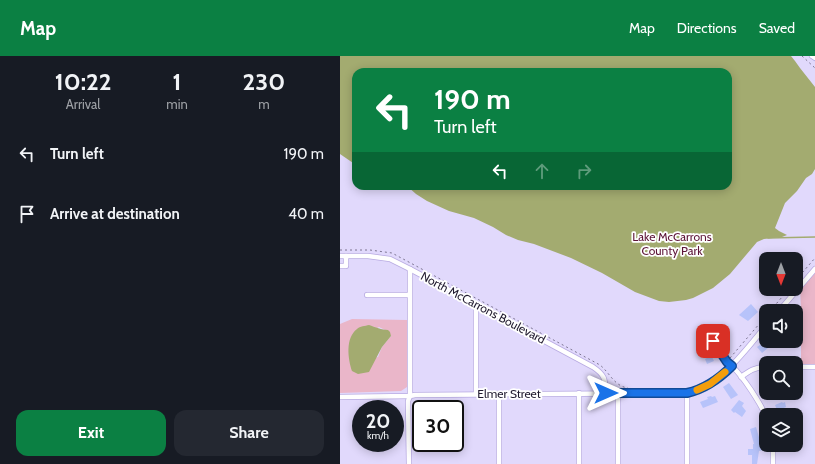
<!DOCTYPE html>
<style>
:root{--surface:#171b24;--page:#242831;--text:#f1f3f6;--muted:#9ea1a6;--accent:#0b8043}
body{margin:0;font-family:Cabin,sans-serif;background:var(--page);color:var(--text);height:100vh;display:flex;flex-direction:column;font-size:15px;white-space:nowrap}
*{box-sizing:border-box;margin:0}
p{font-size:13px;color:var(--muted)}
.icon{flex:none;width:22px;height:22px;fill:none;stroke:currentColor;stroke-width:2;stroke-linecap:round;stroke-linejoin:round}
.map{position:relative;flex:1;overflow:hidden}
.details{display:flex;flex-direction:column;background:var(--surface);width:340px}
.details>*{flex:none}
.banner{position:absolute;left:12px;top:12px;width:380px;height:122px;border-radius:12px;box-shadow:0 2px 10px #0003;background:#0b8043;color:#fff;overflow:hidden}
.needle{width:26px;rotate:180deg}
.buttons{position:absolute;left:419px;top:196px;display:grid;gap:8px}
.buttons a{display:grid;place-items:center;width:44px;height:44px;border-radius:8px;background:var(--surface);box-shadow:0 2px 10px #0003;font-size:20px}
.speed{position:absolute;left:12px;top:344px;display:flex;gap:8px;font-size:20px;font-weight:700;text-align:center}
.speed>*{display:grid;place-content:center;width:52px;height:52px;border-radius:50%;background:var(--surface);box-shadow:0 2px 10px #0003;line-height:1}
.speed small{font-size:10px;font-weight:400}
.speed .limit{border:2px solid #111;border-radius:6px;background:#fff;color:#111}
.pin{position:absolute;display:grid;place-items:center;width:34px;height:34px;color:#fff;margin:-17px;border-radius:8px;box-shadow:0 2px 6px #0006}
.me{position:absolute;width:44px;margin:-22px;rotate:90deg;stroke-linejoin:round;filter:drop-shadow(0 0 3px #0008)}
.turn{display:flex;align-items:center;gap:14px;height:84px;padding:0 16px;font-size:18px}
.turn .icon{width:52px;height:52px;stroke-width:2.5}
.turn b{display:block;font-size:28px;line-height:34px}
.lanes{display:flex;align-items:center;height:38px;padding:0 16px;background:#0003;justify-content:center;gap:20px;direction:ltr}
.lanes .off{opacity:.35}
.eta{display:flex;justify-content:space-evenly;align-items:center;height:68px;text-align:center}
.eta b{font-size:24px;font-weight:700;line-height:28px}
.cta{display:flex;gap:8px;margin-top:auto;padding:8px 16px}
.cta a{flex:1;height:46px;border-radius:12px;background:var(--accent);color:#fff;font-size:16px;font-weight:700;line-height:46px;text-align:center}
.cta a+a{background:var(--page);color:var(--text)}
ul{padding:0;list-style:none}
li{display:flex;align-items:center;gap:12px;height:60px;padding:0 16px}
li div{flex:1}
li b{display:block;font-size:15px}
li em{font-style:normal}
header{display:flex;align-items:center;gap:24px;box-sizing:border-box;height:56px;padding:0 20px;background:var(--accent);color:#fff}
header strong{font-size:19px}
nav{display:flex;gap:22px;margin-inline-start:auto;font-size:14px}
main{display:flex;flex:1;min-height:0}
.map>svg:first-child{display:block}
.green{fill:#eab6c9;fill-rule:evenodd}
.water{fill:#a3ab70}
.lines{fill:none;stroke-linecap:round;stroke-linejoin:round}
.stream{stroke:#a3ab70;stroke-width:1.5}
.building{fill:#b7c3fa}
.minor-casing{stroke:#b8abe2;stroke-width:6}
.path{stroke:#7c7591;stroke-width:1;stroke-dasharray:2 3;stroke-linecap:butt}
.minor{stroke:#fff;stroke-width:4.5}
.route-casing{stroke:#114b97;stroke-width:10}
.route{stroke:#1a73e8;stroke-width:7}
.slow{stroke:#f59e0b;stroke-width:7}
.labels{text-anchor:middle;stroke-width:3.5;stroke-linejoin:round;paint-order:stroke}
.park-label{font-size:12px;fill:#5d1438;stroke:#fff}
.street-label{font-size:12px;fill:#201a2f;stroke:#fff}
</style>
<header>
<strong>Map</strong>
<nav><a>Map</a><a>Directions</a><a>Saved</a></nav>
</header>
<main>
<section class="details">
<div class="eta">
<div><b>10:22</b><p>Arrival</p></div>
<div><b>1</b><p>min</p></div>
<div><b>230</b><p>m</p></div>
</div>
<ul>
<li><svg class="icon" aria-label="left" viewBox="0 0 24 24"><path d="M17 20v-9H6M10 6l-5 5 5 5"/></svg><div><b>Turn left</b></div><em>190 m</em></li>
<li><svg class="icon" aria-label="arrive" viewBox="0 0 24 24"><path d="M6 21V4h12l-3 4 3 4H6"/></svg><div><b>Arrive at destination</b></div><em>40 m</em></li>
</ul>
<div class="cta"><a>Exit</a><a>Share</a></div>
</section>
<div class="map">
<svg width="475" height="408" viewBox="0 0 475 408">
<rect width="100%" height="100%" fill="#e1d9fc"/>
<g class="green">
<polygon points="475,213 475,311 461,311 461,281 456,281 456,268 461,255 460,230"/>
<path d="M12,263L67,264V331L61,335L0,337V268ZM39,271L45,274L51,280L42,291L38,301L10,308L9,289Z"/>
</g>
<g class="water">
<polygon points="0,0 451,0 455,5 460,12 475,31 475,113 472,118 466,122 457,135 445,147 435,172 439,175 447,179 442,181 424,183 417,186 390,218 373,232 353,242 346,244 329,246 319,245 295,236 262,217 231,202 194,188 178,184 166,179 153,171 134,162 109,155 87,145 76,138 67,130 388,130 388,16 16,16 16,109 0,98"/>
<path d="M29,269C35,271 42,274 48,274L50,276L51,280L42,291L29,316L18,318L12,315C8,303 5,282 17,273C20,270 25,270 29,269Z"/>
</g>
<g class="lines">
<polyline class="stream" points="428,182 475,181"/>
</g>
<g class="building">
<polygon points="411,248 418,256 408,265 399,259"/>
<polygon points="426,285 436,285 422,297 417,291"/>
<polygon points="372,291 376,299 372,301 374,305 367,308 365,303 367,302 364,295"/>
<polygon points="389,327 398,339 391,343 383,331"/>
<polygon points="371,340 372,341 375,340 378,346 363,352 360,346 368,343 367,341"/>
<polygon points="399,344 404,347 402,350 406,355 402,361 395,356 394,357 391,354"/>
<polygon points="442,346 443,347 445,346 446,351 444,352 445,357 439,359 435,349"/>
<polygon points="416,371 421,388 424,388 424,394 419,395 417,408 412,408 412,399 408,399 408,393 413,393 413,388 414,388 410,373"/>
</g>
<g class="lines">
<g class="minor-casing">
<g id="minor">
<polyline points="472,0 475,2"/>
<path d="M0,200H28L50,203L70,213L253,311C265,319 265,323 266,337"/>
<polyline points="0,210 6,210 6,200"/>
<polyline points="27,239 69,239"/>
<polyline points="439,255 475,213"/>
<path d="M367,274C372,283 380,300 387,307C389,308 391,309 392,310C404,322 419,345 426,360"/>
<polyline points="456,311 475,311"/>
<path d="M401,321C409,315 415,311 426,311"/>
<polyline points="239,337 239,408"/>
<polyline points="278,337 278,408"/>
<polyline points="347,337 347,408"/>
<polyline points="136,338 136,248"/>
<polyline points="159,338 159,408"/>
<path d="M0,341L70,340L75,339L347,337C382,329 404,295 426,270"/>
<polyline points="433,389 433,408"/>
<polyline points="69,408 68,345 70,340 70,213"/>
</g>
</g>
<g class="path">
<polyline points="462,0 475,12"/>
<path d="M0,194H30L52,197L260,309C270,317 274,330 288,332"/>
<polyline points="456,224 475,202"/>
<polyline points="430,255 449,233"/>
<polyline points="390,302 426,260"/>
</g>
<use href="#minor" class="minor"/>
</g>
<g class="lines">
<g class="route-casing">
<path id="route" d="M266,337H347C365,333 379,323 392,310L387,306L373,285"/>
</g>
<use href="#route" class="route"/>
<polyline class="slow" points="357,334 370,328 385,316"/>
</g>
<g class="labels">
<g class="park-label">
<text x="332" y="185">Lake McCarrons<tspan x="332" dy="14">County Park</tspan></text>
</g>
<g class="street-label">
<text transform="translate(143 252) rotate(28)" y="4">North McCarrons Boulevard</text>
<text x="169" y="342">Elmer Street</text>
</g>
</g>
</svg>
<div class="buttons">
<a><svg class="needle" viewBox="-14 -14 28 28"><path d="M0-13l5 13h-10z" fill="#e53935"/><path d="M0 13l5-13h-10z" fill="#9ea1a6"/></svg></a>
<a><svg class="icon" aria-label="sound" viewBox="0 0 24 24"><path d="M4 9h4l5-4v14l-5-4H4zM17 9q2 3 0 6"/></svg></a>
<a><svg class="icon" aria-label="search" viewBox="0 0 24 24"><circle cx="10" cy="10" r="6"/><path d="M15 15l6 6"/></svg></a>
<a><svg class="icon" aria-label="layers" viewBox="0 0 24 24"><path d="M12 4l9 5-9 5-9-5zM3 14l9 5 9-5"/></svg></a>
</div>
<div class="speed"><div>20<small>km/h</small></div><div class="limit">30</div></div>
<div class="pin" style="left:373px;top:285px;background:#d93025"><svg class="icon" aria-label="arrive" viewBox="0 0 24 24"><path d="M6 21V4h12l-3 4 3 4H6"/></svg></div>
<svg class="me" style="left:266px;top:337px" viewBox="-20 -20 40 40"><path d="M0-17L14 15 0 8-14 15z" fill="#1a73e8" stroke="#fff" stroke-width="4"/></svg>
<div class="banner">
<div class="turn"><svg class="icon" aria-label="left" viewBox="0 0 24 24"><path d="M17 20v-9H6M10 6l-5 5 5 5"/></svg><div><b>190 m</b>Turn left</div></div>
<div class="lanes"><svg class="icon" aria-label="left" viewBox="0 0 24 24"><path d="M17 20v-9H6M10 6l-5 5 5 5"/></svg><svg class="icon off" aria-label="ahead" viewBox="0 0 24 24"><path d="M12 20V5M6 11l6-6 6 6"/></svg><svg class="icon off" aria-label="right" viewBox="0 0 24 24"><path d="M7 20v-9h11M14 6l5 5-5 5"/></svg></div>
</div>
</div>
</main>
